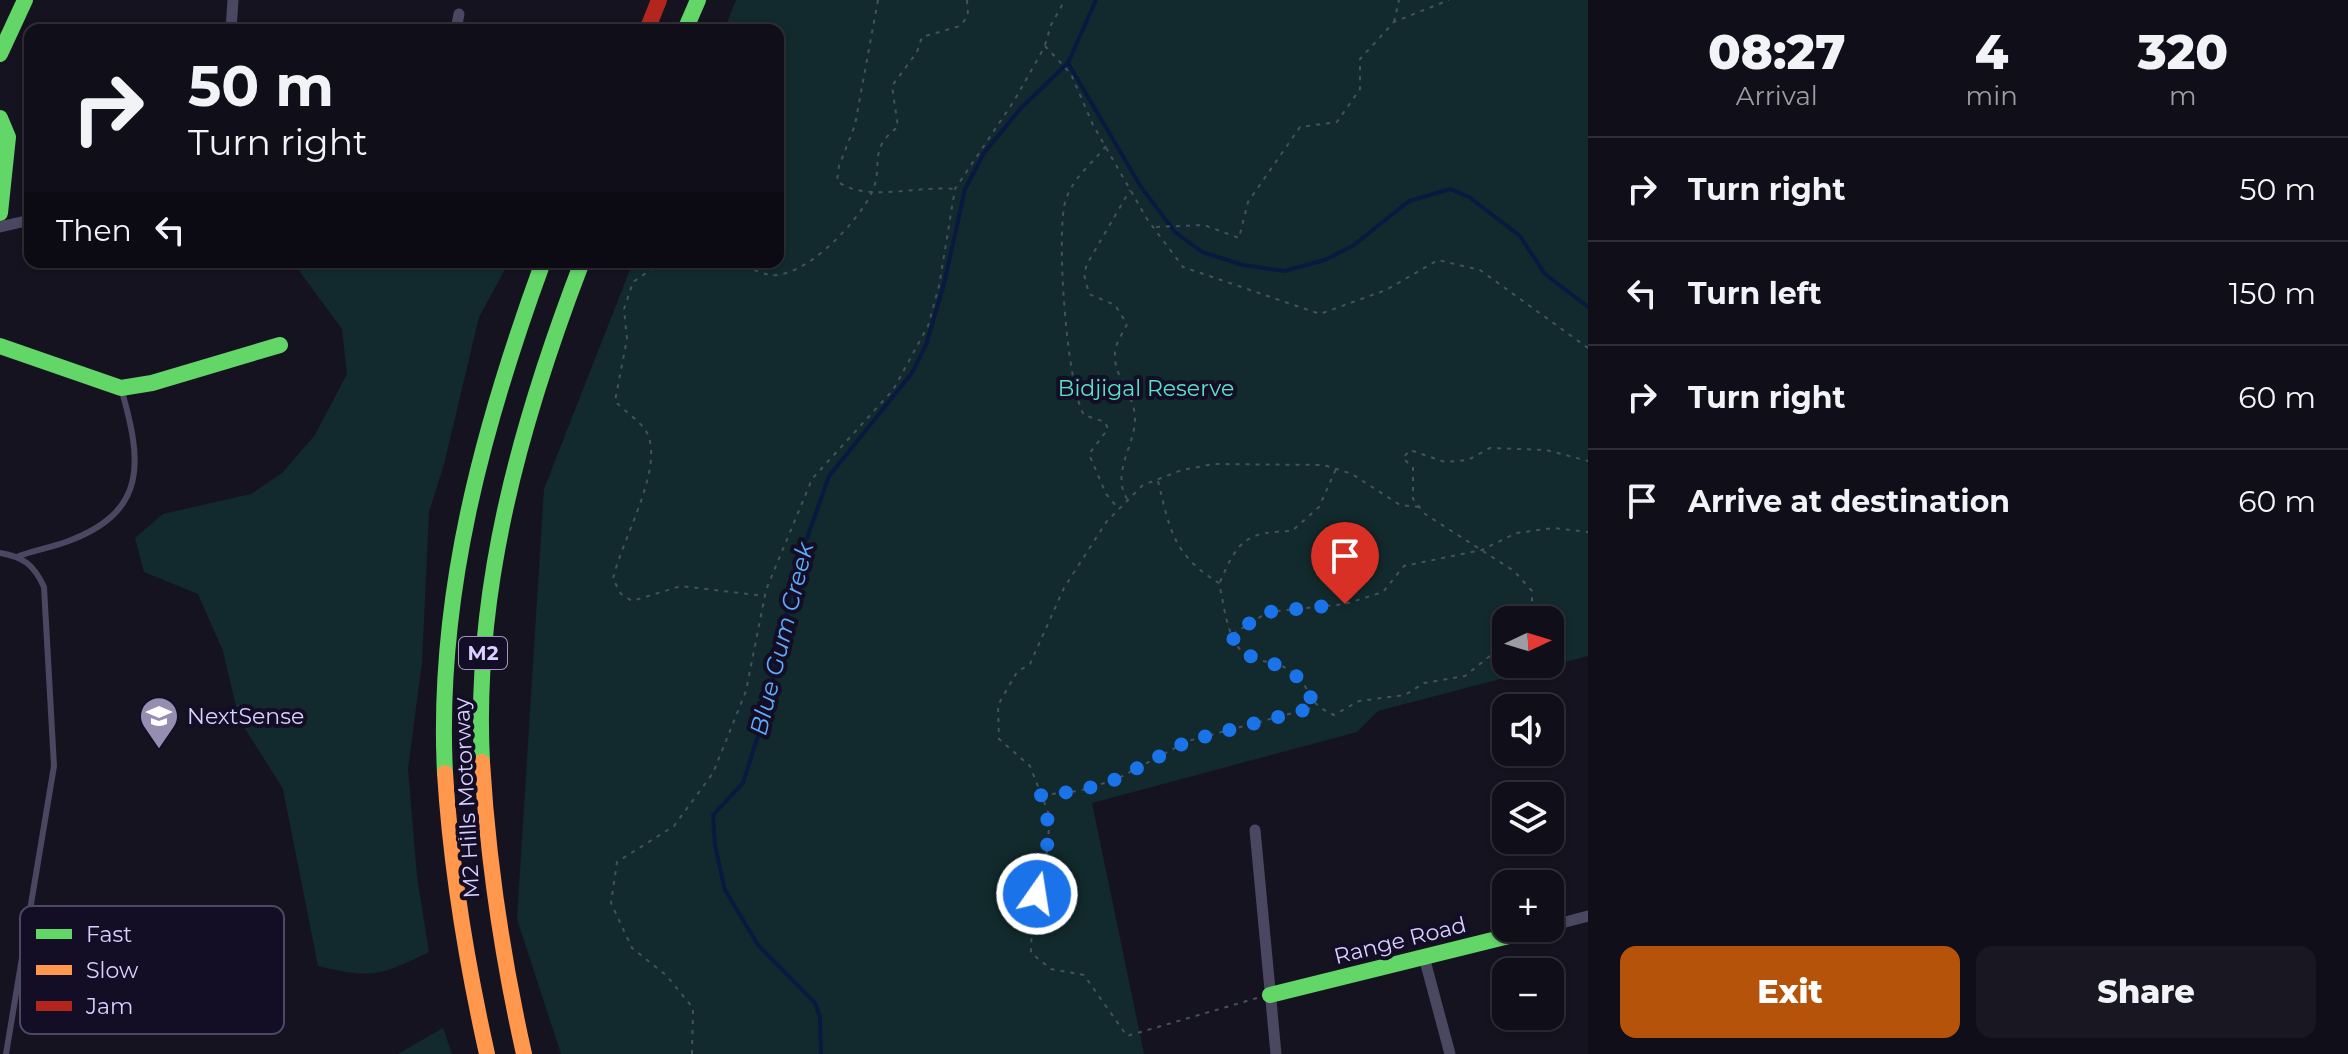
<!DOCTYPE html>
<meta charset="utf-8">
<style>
:root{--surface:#100e18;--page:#191721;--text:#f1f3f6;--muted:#9c9ca2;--line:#302e37;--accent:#b45309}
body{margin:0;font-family:Montserrat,sans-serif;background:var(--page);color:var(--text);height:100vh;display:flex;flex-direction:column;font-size:30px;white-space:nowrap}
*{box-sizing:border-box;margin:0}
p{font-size:26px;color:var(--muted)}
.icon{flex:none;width:44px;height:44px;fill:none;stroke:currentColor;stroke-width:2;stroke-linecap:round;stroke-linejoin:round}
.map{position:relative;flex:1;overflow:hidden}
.panel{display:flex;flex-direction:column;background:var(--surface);width:760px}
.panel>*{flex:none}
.hud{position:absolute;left:24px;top:24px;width:760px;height:244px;border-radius:16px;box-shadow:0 2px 6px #0004,0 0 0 2px var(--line);background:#100e18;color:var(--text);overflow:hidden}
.needle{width:52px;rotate:86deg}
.buttons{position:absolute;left:1492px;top:606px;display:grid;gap:16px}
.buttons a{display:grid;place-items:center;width:72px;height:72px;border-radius:16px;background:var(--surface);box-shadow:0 2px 6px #0004,0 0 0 2px var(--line);font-size:40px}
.pin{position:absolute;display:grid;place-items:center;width:68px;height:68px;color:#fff;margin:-82px -34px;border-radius:50% 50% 50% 0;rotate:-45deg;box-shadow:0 0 8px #0007}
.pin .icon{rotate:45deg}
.me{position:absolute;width:88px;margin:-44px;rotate:13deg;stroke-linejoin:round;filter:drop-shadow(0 0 6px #0008)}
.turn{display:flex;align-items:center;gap:28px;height:168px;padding:0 32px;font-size:36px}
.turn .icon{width:104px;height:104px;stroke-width:2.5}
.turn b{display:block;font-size:56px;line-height:68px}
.then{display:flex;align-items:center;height:76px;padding:0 32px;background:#0003;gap:16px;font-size:30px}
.eta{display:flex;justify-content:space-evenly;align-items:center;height:136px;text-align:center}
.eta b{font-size:48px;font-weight:800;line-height:56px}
.primary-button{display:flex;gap:16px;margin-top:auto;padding:16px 32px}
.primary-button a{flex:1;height:92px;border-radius:16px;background:var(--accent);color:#fff;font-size:32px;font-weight:800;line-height:92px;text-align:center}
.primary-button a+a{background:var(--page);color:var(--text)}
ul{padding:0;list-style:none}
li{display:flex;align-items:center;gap:24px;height:104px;padding:0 32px;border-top:2px solid var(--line)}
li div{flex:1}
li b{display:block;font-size:30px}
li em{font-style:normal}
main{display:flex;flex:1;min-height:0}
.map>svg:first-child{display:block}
.green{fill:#122a2d;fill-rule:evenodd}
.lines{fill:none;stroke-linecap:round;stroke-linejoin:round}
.stream{stroke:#091a40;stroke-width:4}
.path{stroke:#445161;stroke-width:2;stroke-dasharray:4 6;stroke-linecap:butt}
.lane{stroke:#4a4761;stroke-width:6}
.street{stroke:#4a4761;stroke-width:11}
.fast{stroke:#63d668;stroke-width:16}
.slow{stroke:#ff974d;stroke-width:16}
.jam{stroke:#b3261e;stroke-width:16}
.route{stroke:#1a73e8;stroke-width:14;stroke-dasharray:0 25.2}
.labels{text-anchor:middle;stroke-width:8;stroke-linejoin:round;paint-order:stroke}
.shield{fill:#130e25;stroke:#9e96be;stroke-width:2}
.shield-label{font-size:20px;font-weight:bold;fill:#d9d1ff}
.park-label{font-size:22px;fill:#5ae3c7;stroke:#130e25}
.poi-label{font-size:22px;fill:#d9d1ff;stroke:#130e25;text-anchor:start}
.street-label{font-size:22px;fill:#d9d1ff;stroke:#130e25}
.water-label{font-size:24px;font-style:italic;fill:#5fadff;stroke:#130e25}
.key{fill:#130e25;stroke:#4e4866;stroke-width:2}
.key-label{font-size:22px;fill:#d9d1ff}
</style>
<main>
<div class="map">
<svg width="1588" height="1054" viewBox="0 0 1588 1054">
<rect width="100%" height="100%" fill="#161320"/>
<g class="green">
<path d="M736,0H1588V656L1378,711L1357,732L1092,803L1144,1054H561L517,919L544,489L633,262H778V30H724ZM1506,620H1550V664H1506Z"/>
<path d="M299,262H509L479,317L444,464L429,512L422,662L408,769L417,877L429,952C379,976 372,979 318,966L283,789L239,719L223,651L198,594L144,572L135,538L163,514L251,494L282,473L315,435L347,374L342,329L295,265Z"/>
<polygon points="443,1028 452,1054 398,1054"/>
</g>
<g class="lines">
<g class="stream">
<polyline points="1096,0 1068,63 1141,187 1175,232 1202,252 1243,265 1284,271 1325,260 1354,245 1409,201 1450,189 1469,197 1520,236 1545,274 1588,307"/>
<polyline points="821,1054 820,1017 815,1003 758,945 725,890 715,846 713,815 743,783 767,707 796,569 829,476 912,373 926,345 944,284 965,189 984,153 1021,108 1068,63"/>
</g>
<g class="path">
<path d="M878,0L855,125L839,166L837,181C865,203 919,185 954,189"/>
<polyline points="1394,22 1399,0"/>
<polyline points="1045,45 1051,25 1065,0"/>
<path d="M1106,146C1091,165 1075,175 1066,199C1055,230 1067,387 1084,415L1105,422L1108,429L1089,454L1106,494L1118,508"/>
<polyline points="1156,227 1204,225 1239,238 1248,202 1300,127 1337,122 1360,89 1360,59 1394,22 1449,0"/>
<path d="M662,262L633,282L624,309L627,339L615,401C624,411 639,420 646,431C666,466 622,538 613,579L621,594L632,601L681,586L765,596"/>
<path d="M736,262C746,266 759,273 770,275C805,279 859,221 872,192C884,166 867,149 898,127L892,86L917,52L922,37L960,26L968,16L967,0"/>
<path d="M1158,481C1170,530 1173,555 1219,583C1225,607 1227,652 1255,659C1270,663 1284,664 1296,675C1314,693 1306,703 1334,715L1359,701L1405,695L1424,683L1465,676L1506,643"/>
<path d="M1127,499C1111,472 1135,446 1135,419C1135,394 1113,377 1115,353C1115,344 1123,333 1127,324L1115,305L1089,294L1084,274L1087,264L1130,190"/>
<path d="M1220,582C1238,540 1246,532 1292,531L1319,507L1336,469"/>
<polyline points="1527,620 1532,610 1532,591 1514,571 1425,514 1413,499 1413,468 1403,458 1410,450 1445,462 1468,460 1490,448 1546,450 1588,461"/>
<polyline points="1233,634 1268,612 1345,604 1383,592 1404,566 1482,550 1516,533 1554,528 1588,532"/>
<polyline points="1042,795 1079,791 1117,779 1188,741 1315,707"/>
<polyline points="1257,998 1127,1036 1084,975 1051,969 1031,953 1032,916 1047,851 1050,817 1030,766 999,739 998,705 1017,672 1030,664 1064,588 1107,521 1143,485 1182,470 1214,464 1324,465 1352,474 1400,505 1419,507"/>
<polyline points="692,1054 693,1008 666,975 632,948 611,903 617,862 674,826 713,773 746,691 766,590 812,479 893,390 928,326 939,286 955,189 1014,101 1045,46 1071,74 1093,125 1147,219 1183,267 1320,314 1386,290 1438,260 1480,270 1588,348"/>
</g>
<g class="lane">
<path d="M0,553C24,557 34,565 44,587L54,766L6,1054"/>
<path d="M19,556C34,550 50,548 66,542C149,512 142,461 121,388"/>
</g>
<g class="street">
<polyline points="231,30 233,0"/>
<polyline points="456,30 459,14"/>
<polyline points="0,227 30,220"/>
<polyline points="1255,830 1276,1054"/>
<polyline points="1550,926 1588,916"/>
<polyline points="1424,957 1450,1054"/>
</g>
<g class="fast">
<polyline points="685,30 698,0"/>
<polyline points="0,54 25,0"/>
<polyline points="0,118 8,137 0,213"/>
<polyline points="0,346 121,388 152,383 280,345"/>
<path d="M482,762C473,590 521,421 582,262"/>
<path d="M445,773C436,597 483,426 543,262"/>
<polyline points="1270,995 1541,928"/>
</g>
<g class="slow">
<path d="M482,762C488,862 502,956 524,1054"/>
<path d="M445,773C451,869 466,960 487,1054"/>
</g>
<polyline class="jam" points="647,30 659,0"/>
</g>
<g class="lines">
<path class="route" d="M1037,894C1045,859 1055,829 1041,795L1079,791L1117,779L1188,741L1316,707C1310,697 1304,683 1295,675C1275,657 1239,665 1232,634L1268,612L1345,604"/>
</g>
<defs>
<g id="school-pin" transform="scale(2)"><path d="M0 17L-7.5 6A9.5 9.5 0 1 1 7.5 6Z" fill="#958eb1" stroke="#130e25"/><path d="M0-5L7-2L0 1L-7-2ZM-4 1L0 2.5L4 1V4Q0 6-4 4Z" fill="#fff"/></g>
</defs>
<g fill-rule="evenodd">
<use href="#school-pin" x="159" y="716"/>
</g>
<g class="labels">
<rect class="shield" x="459" y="637" width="48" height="32" rx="6"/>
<g class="shield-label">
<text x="483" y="660">M2</text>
</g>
<g class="park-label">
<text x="1146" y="396">Bidjigal Reserve</text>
</g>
<g class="poi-label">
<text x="187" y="724">NextSense</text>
</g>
<g class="street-label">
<text transform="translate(466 798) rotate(-93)" y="8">M2 Hills Motorway</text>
<text transform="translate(1400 940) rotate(-14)" y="8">Range Road</text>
</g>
<g class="water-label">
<text transform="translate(782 639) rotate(-76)" y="8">Blue Gum Creek</text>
</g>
</g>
<rect x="20" y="906" width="264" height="128" rx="12" class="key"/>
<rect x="36" y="929" width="36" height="10" fill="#63d668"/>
<rect x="36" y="965" width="36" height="10" fill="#ff974d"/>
<rect x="36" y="1001" width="36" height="10" fill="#b3261e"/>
<g class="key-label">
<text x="86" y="942">Fast</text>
<text x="86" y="978">Slow</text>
<text x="86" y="1014">Jam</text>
</g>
</svg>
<div class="buttons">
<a><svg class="needle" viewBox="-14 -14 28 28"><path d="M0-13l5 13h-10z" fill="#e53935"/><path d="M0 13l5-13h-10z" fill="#9c9ca2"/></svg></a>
<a><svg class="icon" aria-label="sound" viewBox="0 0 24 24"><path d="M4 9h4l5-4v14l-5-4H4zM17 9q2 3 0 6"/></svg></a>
<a><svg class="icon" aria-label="layers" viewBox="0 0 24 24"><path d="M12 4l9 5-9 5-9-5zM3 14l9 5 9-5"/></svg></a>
<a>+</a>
<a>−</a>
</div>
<div class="pin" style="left:1345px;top:604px;background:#d93025"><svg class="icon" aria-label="arrive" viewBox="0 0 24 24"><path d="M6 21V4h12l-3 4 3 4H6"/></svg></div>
<svg class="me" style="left:1037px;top:894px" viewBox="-20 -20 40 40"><circle r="17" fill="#1a73e8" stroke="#fff" stroke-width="3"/><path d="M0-11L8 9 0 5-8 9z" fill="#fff"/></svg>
<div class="hud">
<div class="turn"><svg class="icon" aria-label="right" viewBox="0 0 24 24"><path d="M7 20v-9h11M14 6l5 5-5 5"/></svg><div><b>50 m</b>Turn right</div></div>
<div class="then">Then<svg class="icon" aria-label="left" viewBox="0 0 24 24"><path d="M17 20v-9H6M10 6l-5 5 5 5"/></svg></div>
</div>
</div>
<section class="panel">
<div class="eta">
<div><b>08:27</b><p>Arrival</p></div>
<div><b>4</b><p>min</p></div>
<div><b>320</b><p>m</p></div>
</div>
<ul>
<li><svg class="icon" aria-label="right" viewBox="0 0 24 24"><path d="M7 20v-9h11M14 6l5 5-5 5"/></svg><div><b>Turn right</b></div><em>50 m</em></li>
<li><svg class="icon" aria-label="left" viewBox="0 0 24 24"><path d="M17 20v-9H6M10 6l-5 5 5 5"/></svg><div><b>Turn left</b></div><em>150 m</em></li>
<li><svg class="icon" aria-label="right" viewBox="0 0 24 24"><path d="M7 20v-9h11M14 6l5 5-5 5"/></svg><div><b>Turn right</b></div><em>60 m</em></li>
<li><svg class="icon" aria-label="arrive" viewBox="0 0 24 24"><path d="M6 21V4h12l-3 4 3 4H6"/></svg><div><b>Arrive at destination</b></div><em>60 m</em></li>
</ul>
<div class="primary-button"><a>Exit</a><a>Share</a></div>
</section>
</main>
